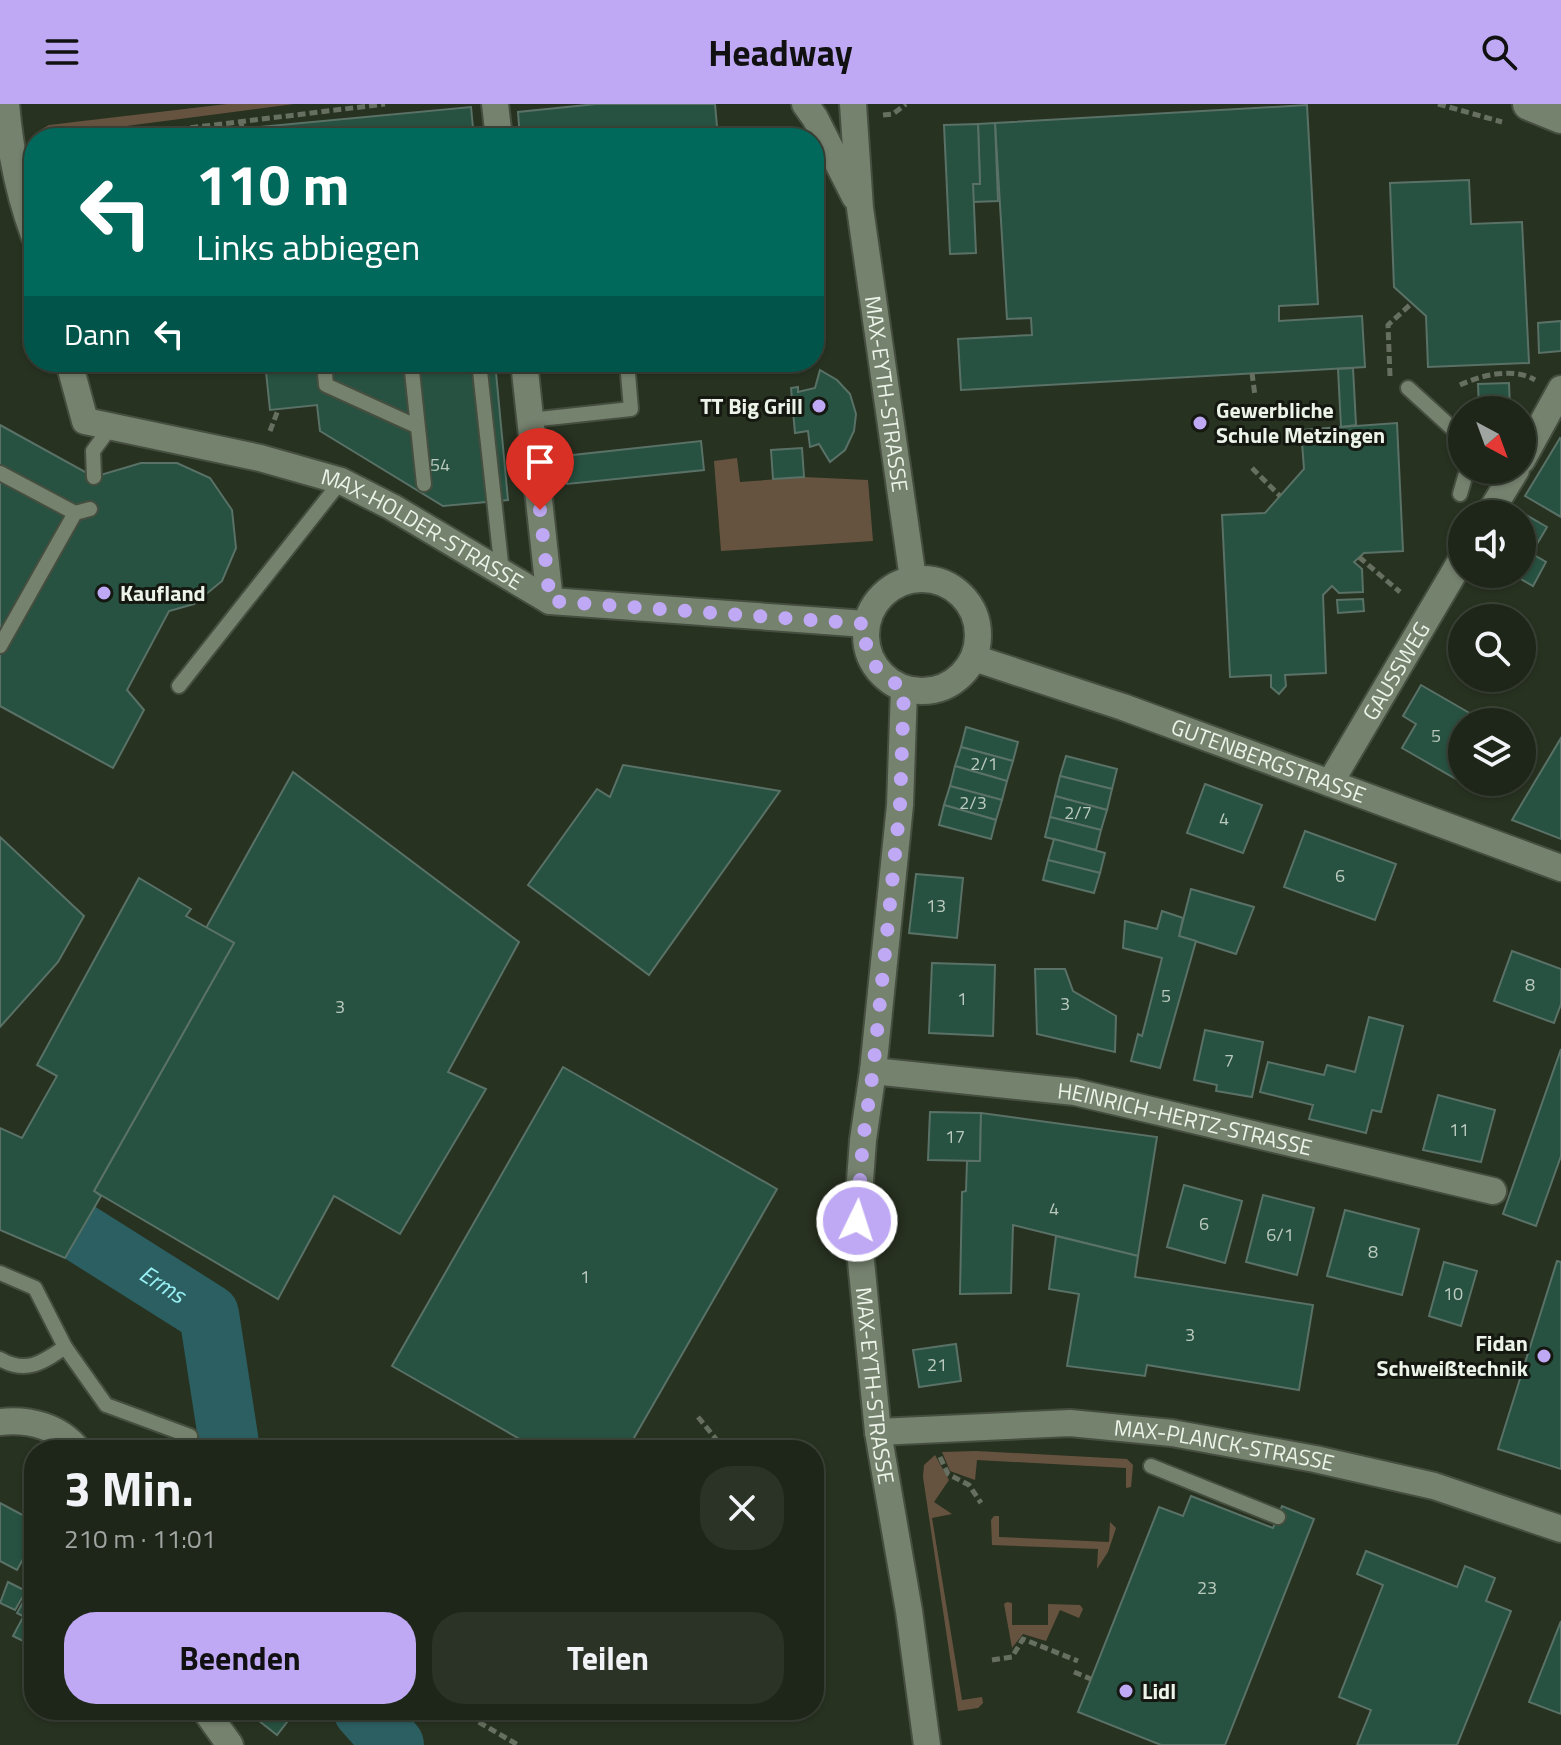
<!DOCTYPE html>
<html lang="de">
<meta charset="utf-8">
<style>
:root{--surface:#1e2619;--page:#2b3226;--text:#f1f3f6;--muted:#a1a5a2;--line:#3c4338;--accent:#bfa9f4}
body{margin:0;font-family:"Titillium Web",sans-serif;background:var(--page);color:var(--text);height:100vh;display:flex;flex-direction:column;font-size:30px;white-space:nowrap}
*{box-sizing:border-box;margin:0}
p{font-size:26px;color:var(--muted)}
.icon{flex:none;width:44px;height:44px;fill:none;stroke:currentColor;stroke-width:2;stroke-linecap:round;stroke-linejoin:round}
.map{position:relative;flex:1;overflow:hidden}
.drawer{position:absolute;left:24px;top:1336px;width:800px;height:280px;display:flex;flex-direction:column;background:var(--surface);border-radius:32px;box-shadow:0 2px 6px #0004,0 0 0 2px var(--line)}
.drawer>*{flex:none}
.hud{position:absolute;left:24px;top:24px;width:800px;height:244px;border-radius:32px;box-shadow:0 2px 6px #0004,0 0 0 2px var(--line);background:#00695c;color:#fff;overflow:hidden}
.needle{width:52px;rotate:139deg}
.controls{position:absolute;left:1448px;top:292px;display:grid;gap:16px}
.controls a{display:grid;place-items:center;width:88px;height:88px;border-radius:50%;background:var(--surface);box-shadow:0 2px 6px #0004,0 0 0 2px var(--line);font-size:40px}
.pin{position:absolute;display:grid;place-items:center;width:68px;height:68px;color:#fff;margin:-82px -34px;border-radius:50% 50% 50% 0;rotate:-45deg;box-shadow:0 0 8px #0007}
.pin .icon{rotate:45deg}
.me{position:absolute;width:88px;margin:-44px;rotate:4deg;stroke-linejoin:round;filter:drop-shadow(0 0 6px #0008)}
.turn{display:flex;align-items:center;gap:28px;height:168px;padding:0 40px;font-size:36px}
.turn .icon{width:104px;height:104px;stroke-width:2.5}
.turn b{display:block;font-size:56px;line-height:68px}
.then{display:flex;align-items:center;height:76px;padding:0 40px;background:#0003;gap:16px;font-size:30px}
.round{display:grid;place-items:center;flex:none;width:84px;height:84px;border-radius:32px;background:var(--page)}
.headline{display:flex;align-items:center;justify-content:space-between;height:136px;padding:0 40px}
h1{font-size:48px;font-weight:700;line-height:60px}
.action{display:flex;gap:16px;margin-top:auto;padding:16px 40px}
.action a{flex:1;height:92px;border-radius:32px;background:var(--accent);color:#111;font-size:32px;font-weight:700;line-height:92px;text-align:center}
.action a+a{background:var(--page);color:var(--text)}
header{display:flex;justify-content:space-between;align-items:center;height:104px;padding:0 40px;background:var(--accent);color:#111;font-size:36px;font-weight:700}
.map>svg:first-child{display:block}
.green{fill:#65533f}
.lines{fill:none;stroke-linecap:round;stroke-linejoin:round}
.river{stroke:#2c5f62;stroke-width:60}
.building{fill:#275141;stroke:#597166;stroke-width:2}
.service-casing{stroke:#454e3f;stroke-width:18}
.minor-casing{stroke:#454e3f;stroke-width:30}
.tertiary-casing{stroke:#454e3f;stroke-width:36}
.path{stroke:#666f60;stroke-width:5;stroke-dasharray:8 4;stroke-linecap:butt}
.service{stroke:#75826e;stroke-width:14}
.minor{stroke:#75826e;stroke-width:26}
.tertiary{stroke:#75826e;stroke-width:32}
.route{stroke:#bfa9f4;stroke-width:14;stroke-dasharray:0 25.2}
.poi-dot{fill:#bfa9f4;stroke:#141811;stroke-width:3}
.labels{text-anchor:middle;stroke-width:6;stroke-linejoin:round;paint-order:stroke}
.number-label{font-size:18px;fill:#bbcabe}
.street-label{font-size:22px;fill:#ecf3e8;stroke:#141811}
.poi-label{font-size:22px;font-weight:bold;fill:#ecf3e8;stroke:#141811;text-anchor:start}
.water-label{font-size:24px;font-style:italic;fill:#98f0f4;stroke:#141811}
</style>
<header><svg class="icon" aria-label="menu" viewBox="0 0 24 24"><path d="M4 6h16M4 12h16M4 18h16"/></svg>Headway<svg class="icon" aria-label="search" viewBox="0 0 24 24"><circle cx="10" cy="10" r="6"/><path d="M15 15l6 6"/></svg></header>
<div class="map">
<svg width="1561" height="1641" viewBox="0 0 1561 1641">
<rect width="100%" height="100%" fill="#283221"/>
<g class="green">
<polygon points="227,0 294,0 35,34 40,26 49,21"/>
<polygon points="737,354 740,378 804,373 868,376 873,437 721,447 714,357"/>
<polygon points="976,1347 1127,1355 1133,1361 1131,1383 1126,1384 1126,1364 977,1356 975,1376 950,1367 942,1348"/>
<polygon points="935,1351 949,1376 934,1398 952,1410 932,1414 962,1596 982,1593 983,1599 978,1604 958,1607 923,1373 924,1361"/>
<polygon points="994,1412 999,1412 999,1433 1109,1438 1110,1418 1116,1424 1108,1448 1097,1465 1098,1445 992,1441 991,1416"/>
<polygon points="1007,1498 1012,1499 1012,1521 1048,1521 1048,1500 1080,1501 1083,1505 1079,1514 1060,1506 1046,1537 1023,1530 1012,1544 1004,1500"/>
</g>
<g class="lines">
<g class="river">
<path id="s1" d="M0,1078L209,1210L230,1346"/>
<polyline points="363,1606 394,1641"/>
</g>
</g>
<g class="building">
<polygon points="596,0 715,0 718,34 520,34 518,8"/>
<polygon points="1307,1 1318,200 1279,202 1279,217 1362,212 1365,263 961,286 958,235 1032,231 1031,214 1007,215 995,19"/>
<polygon points="471,3 474,34 236,34 235,26 250,24"/>
<polygon points="995,19 998,97 973,98 973,80 980,80 978,20"/>
<polygon points="978,20 980,80 973,80 976,149 950,150 944,21"/>
<polygon points="1469,76 1471,120 1522,118 1529,259 1428,263 1426,212 1394,183 1390,79"/>
<polygon points="1561,217 1561,247 1539,249 1538,219"/>
<polygon points="265,258 495,258 508,396 443,402 320,327 317,301 270,306"/>
<polygon points="1353,264 1356,321 1341,323 1338,265"/>
<polygon points="820,266 837,276 850,290 856,310 854,327 845,346 830,358 819,340 810,343 808,327 795,329 791,284 798,283 798,288 815,284"/>
<polygon points="1509,279 1510,306 1479,306 1478,280"/>
<polygon points="1397,319 1403,447 1364,449 1354,458 1362,465 1363,488 1339,489 1332,482 1323,491 1326,569 1285,571 1286,582 1279,590 1271,583 1271,571 1230,573 1222,411 1265,409 1304,365 1301,326"/>
<polygon points="0,321 94,373 141,359 177,359 210,374 232,406 236,444 222,477 194,500 169,507 127,586 144,606 113,664 0,602"/>
<polygon points="1560,334 1561,335 1561,413 1525,392"/>
<polygon points="701,337 704,366 567,380 564,352"/>
<polygon points="802,344 804,373 773,375 771,346"/>
<polygon points="1521,408 1547,423 1531,450 1522,444"/>
<polygon points="1522,444 1546,458 1533,482 1512,470 1522,470"/>
<polygon points="1363,495 1364,507 1338,509 1337,496"/>
<polygon points="1421,581 1485,618 1462,618 1462,664 1456,675 1402,644 1416,620 1403,612"/>
<polygon points="966,623 1018,638 1013,657 961,643"/>
<polygon points="1561,634 1561,735 1512,716"/>
<polygon points="961,643 1013,657 1007,677 955,662"/>
<polygon points="1066,652 1117,665 1112,685 1060,672"/>
<polygon points="623,661 780,687 649,871 528,781 597,685 610,693"/>
<polygon points="955,662 1007,677 1002,696 950,682"/>
<polygon points="293,668 519,838 448,968 486,985 400,1130 334,1092 278,1195 94,1087 234,839 206,824"/>
<polygon points="1060,672 1112,685 1107,706 1055,692"/>
<polygon points="1205,680 1262,701 1243,749 1187,729"/>
<polygon points="950,682 1002,696 996,716 944,701"/>
<polygon points="1055,692 1107,706 1101,726 1050,713"/>
<polygon points="944,701 996,716 991,735 939,721"/>
<polygon points="1050,713 1101,726 1096,746 1045,733"/>
<polygon points="1305,727 1396,760 1375,816 1284,783"/>
<polygon points="0,733 84,812 58,858 0,923"/>
<polygon points="1054,735 1105,749 1100,769 1048,756"/>
<polygon points="1048,756 1100,769 1094,789 1043,776"/>
<polygon points="916,770 963,774 957,834 909,829"/>
<polygon points="139,774 191,805 186,812 234,839 94,1087 101,1092 65,1154 0,1126 0,1024 22,1034 57,972 37,961"/>
<polygon points="1191,785 1254,803 1236,850 1179,832"/>
<polygon points="1162,807 1183,814 1179,832 1196,837 1160,964 1131,957 1138,930 1142,932 1162,854 1123,844 1125,817 1157,825"/>
<polygon points="1512,847 1561,865 1561,900 1554,919 1494,897"/>
<polygon points="932,859 995,861 993,932 929,929"/>
<polygon points="1035,865 1065,865 1073,887 1116,912 1115,948 1037,930"/>
<polygon points="1369,913 1403,922 1381,1008 1372,1006 1366,1029 1309,1015 1313,1001 1260,988 1268,958 1324,971 1327,961 1355,968"/>
<polygon points="1205,926 1263,938 1252,993 1216,987 1217,981 1194,976"/>
<polygon points="1561,945 1561,1052 1536,1122 1503,1110"/>
<polygon points="563,963 777,1085 627,1346 539,1346 392,1262"/>
<polygon points="1438,991 1495,1006 1481,1058 1423,1046"/>
<polygon points="930,1008 981,1009 980,1057 928,1056"/>
<polygon points="981,1009 1157,1033 1138,1152 1013,1121 1011,1189 960,1190 962,1088 966,1087 967,1057 980,1057"/>
<polygon points="1184,1081 1242,1097 1225,1159 1167,1143"/>
<polygon points="1263,1091 1314,1104 1297,1171 1246,1158"/>
<polygon points="1345,1106 1419,1125 1402,1191 1327,1172"/>
<polygon points="1056,1132 1138,1152 1135,1173 1313,1201 1299,1286 1147,1261 1145,1272 1067,1262 1079,1190 1049,1185"/>
<polygon points="1557,1157 1561,1158 1561,1365 1498,1345"/>
<polygon points="1444,1158 1477,1167 1461,1222 1429,1212"/>
<polygon points="956,1240 961,1277 919,1283 913,1246"/>
<polygon points="1191,1392 1273,1424 1282,1402 1314,1415 1225,1641 1161,1641 1078,1608 1159,1403 1183,1412"/>
<polygon points="0,1399 34,1417 34,1435 17,1466 0,1457"/>
<polygon points="1366,1447 1457,1483 1465,1462 1495,1474 1486,1497 1511,1507 1457,1641 1357,1641 1371,1606 1339,1593 1383,1481 1357,1470"/>
<polygon points="8,1478 26,1487 15,1506 0,1499"/>
<polygon points="31,1484 34,1486 34,1518 17,1509"/>
<polygon points="22,1515 34,1521 25,1538 13,1532"/>
<polygon points="1561,1517 1561,1610 1529,1598"/>
<polygon points="245,1606 290,1606 294,1609 277,1631"/>
</g>
<g class="lines">
<g class="service-casing">
<g id="service">
<polyline points="324,258 326,281 416,322"/>
<polyline points="411,258 424,380"/>
<polyline points="479,258 502,468"/>
<polyline points="1408,284 1453,325 1462,341"/>
<polyline points="530,316 631,305 627,258"/>
<polyline points="0,369 75,409 90,405"/>
<polyline points="94,373 93,347 110,324"/>
<polyline points="1460,390 1467,366"/>
<polyline points="0,542 75,409"/>
<polyline points="179,582 341,377"/>
<polyline points="0,1169 35,1184 65,1243 106,1301 190,1332"/>
<path d="M0,1255C26,1270 42,1259 65,1243"/>
<polyline points="1151,1362 1278,1413"/>
</g>
</g>
<g class="minor-casing">
<g id="minor">
<path d="M6,0C10,46 18,88 34,131"/>
<polyline points="495,0 499,34"/>
<polyline points="805,0 815,14 855,93"/>
<path id="s2" d="M853,0L860,104L913,475"/>
<path id="s3" d="M69,258L85,317L260,354L341,377L392,403L550,497L866,520"/>
<polyline points="524,258 550,497"/>
<polyline points="1522,356 1561,285"/>
<polyline points="1489,410 1516,366"/>
<circle cx="922" cy="531" r="56"/>
<path id="s4" d="M974,554L1123,603L1561,764"/>
<path id="s5" d="M904,585L900,701L873,967L863,1036L857,1117L878,1328L909,1507L927,1641"/>
<path id="s6" d="M1330,679L1462,455"/>
<path id="s7" d="M873,967L1075,988L1493,1087"/>
<path d="M0,1318C29,1315 59,1322 78,1346"/>
<path id="s8" d="M878,1328L1070,1319L1172,1329L1315,1355L1434,1382L1561,1425"/>
<polyline points="205,1606 230,1641"/>
</g>
</g>
<g class="tertiary-casing">
<polyline id="tertiary" points="1529,0 1561,13"/>
</g>
<g class="path">
<polyline points="1438,0 1502,18"/>
<polyline points="883,11 893,10 906,0"/>
<polyline points="241,16 242,25"/>
<polyline points="107,34 385,0"/>
<polyline points="1252,269 1255,292"/>
<polyline points="1390,272 1388,221 1412,199"/>
<path d="M1460,281C1481,271 1514,263 1535,276"/>
<polyline points="270,327 278,306"/>
<polyline points="1252,364 1280,392"/>
<polyline points="1359,453 1400,488"/>
<polyline points="698,1313 725,1346"/>
<polyline points="940,1353 948,1370 969,1381 981,1399"/>
<polyline points="814,1457 819,1463 820,1486"/>
<polyline points="992,1556 1012,1553 1023,1535 1078,1557"/>
<polyline points="1074,1568 1091,1575"/>
<polyline points="458,1606 518,1641"/>
</g>
<use href="#service" class="service"/>
<use href="#minor" class="minor"/>
<use href="#tertiary" class="tertiary"/>
</g>
<g class="lines">
<path class="route" d="M540,406L550,497L866,520C862,555 877,568 904,585L900,701L873,967L863,1036L857,1117"/>
</g>
<g class="poi-dot">
<circle cx="819" cy="302" r="8"/>
<circle cx="1200" cy="319" r="8"/>
<circle cx="104" cy="489" r="8"/>
<circle cx="1544" cy="1252" r="8"/>
<circle cx="1126" cy="1587" r="8"/>
</g>
<g class="labels">
<g class="number-label">
<text x="440" y="367">54</text>
<text x="1436" y="638">5</text>
<text x="984" y="666">2/1</text>
<text x="973" y="705">2/3</text>
<text x="1078" y="715">2/7</text>
<text x="1224" y="721">4</text>
<text x="1340" y="778">6</text>
<text x="936" y="808">13</text>
<text x="1530" y="887">8</text>
<text x="1166" y="898">5</text>
<text x="962" y="901">1</text>
<text x="1065" y="906">3</text>
<text x="340" y="909">3</text>
<text x="1229" y="963">7</text>
<text x="1459" y="1032">11</text>
<text x="955" y="1039">17</text>
<text x="1054" y="1111">4</text>
<text x="1204" y="1126">6</text>
<text x="1280" y="1137">6/1</text>
<text x="1373" y="1154">8</text>
<text x="585" y="1179">1</text>
<text x="1453" y="1196">10</text>
<text x="1190" y="1237">3</text>
<text x="937" y="1267">21</text>
<text x="1207" y="1490">23</text>
</g>
<g class="street-label">
<text dy="8" stroke="none"><textPath href="#s2" startOffset="292">MAX-EYTH-STRASSE</textPath></text>
<text dy="8" stroke="none"><textPath href="#s3" startOffset="418">MAX-HOLDER-STRASSE</textPath></text>
<text dy="8" stroke="none"><textPath href="#s6" startOffset="130">GAUSSWEG</textPath></text>
<text dy="8" stroke="none"><textPath href="#s4" startOffset="312">GUTENBERGSTRASSE</textPath></text>
<text dy="8" stroke="none"><textPath href="#s7" startOffset="316">HEINRICH-HERTZ-STRASSE</textPath></text>
<text dy="8" stroke="none"><textPath href="#s5" startOffset="700">MAX-EYTH-STRASSE</textPath></text>
<text dy="8" stroke="none"><textPath href="#s8" startOffset="348">MAX-PLANCK-STRASSE</textPath></text>
</g>
<g class="poi-label">
<text x="803" y="310" text-anchor="end">TT Big Grill</text>
<text x="1216" y="314">Gewerbliche<tspan x="1216" dy="25">Schule Metzingen</tspan></text>
<text x="120" y="497">Kaufland</text>
<text x="1528" y="1247" text-anchor="end">Fidan<tspan x="1528" dy="25">Schweißtechnik</tspan></text>
<text x="1142" y="1595">Lidl</text>
</g>
<g class="water-label">
<text dy="8" stroke="none"><textPath href="#s1" startOffset="192">Erms</textPath></text>
</g>
</g>
</svg>
<div class="controls">
<a><svg class="needle" viewBox="-14 -14 28 28"><path d="M0-13l5 13h-10z" fill="#e53935"/><path d="M0 13l5-13h-10z" fill="#a1a5a2"/></svg></a>
<a><svg class="icon" aria-label="sound" viewBox="0 0 24 24"><path d="M4 9h4l5-4v14l-5-4H4zM17 9q2 3 0 6"/></svg></a>
<a><svg class="icon" aria-label="search" viewBox="0 0 24 24"><circle cx="10" cy="10" r="6"/><path d="M15 15l6 6"/></svg></a>
<a><svg class="icon" aria-label="layers" viewBox="0 0 24 24"><path d="M12 4l9 5-9 5-9-5zM3 14l9 5 9-5"/></svg></a>
</div>
<div class="pin" style="left:540px;top:406px;background:#d93025"><svg class="icon" aria-label="arrive" viewBox="0 0 24 24"><path d="M6 21V4h12l-3 4 3 4H6"/></svg></div>
<svg class="me" style="left:857px;top:1117px" viewBox="-20 -20 40 40"><circle r="17" fill="#bfa9f4" stroke="#fff" stroke-width="3"/><path d="M0-11L8 9 0 5-8 9z" fill="#fff"/></svg>
<div class="hud">
<div class="turn"><svg class="icon" aria-label="left" viewBox="0 0 24 24"><path d="M17 20v-9H6M10 6l-5 5 5 5"/></svg><div><b>110 m</b>Links abbiegen</div></div>
<div class="then">Dann<svg class="icon" aria-label="left" viewBox="0 0 24 24"><path d="M17 20v-9H6M10 6l-5 5 5 5"/></svg></div>
</div>
<section class="drawer">
<div class="headline"><div><h1>3 Min.</h1><p>210 m · 11:01</p></div><a class="round"><svg class="icon" aria-label="close" viewBox="0 0 24 24"><path d="M6 6l12 12M18 6L6 18"/></svg></a></div>
<div class="action"><a>Beenden</a><a>Teilen</a></div>
</section>
</div>
